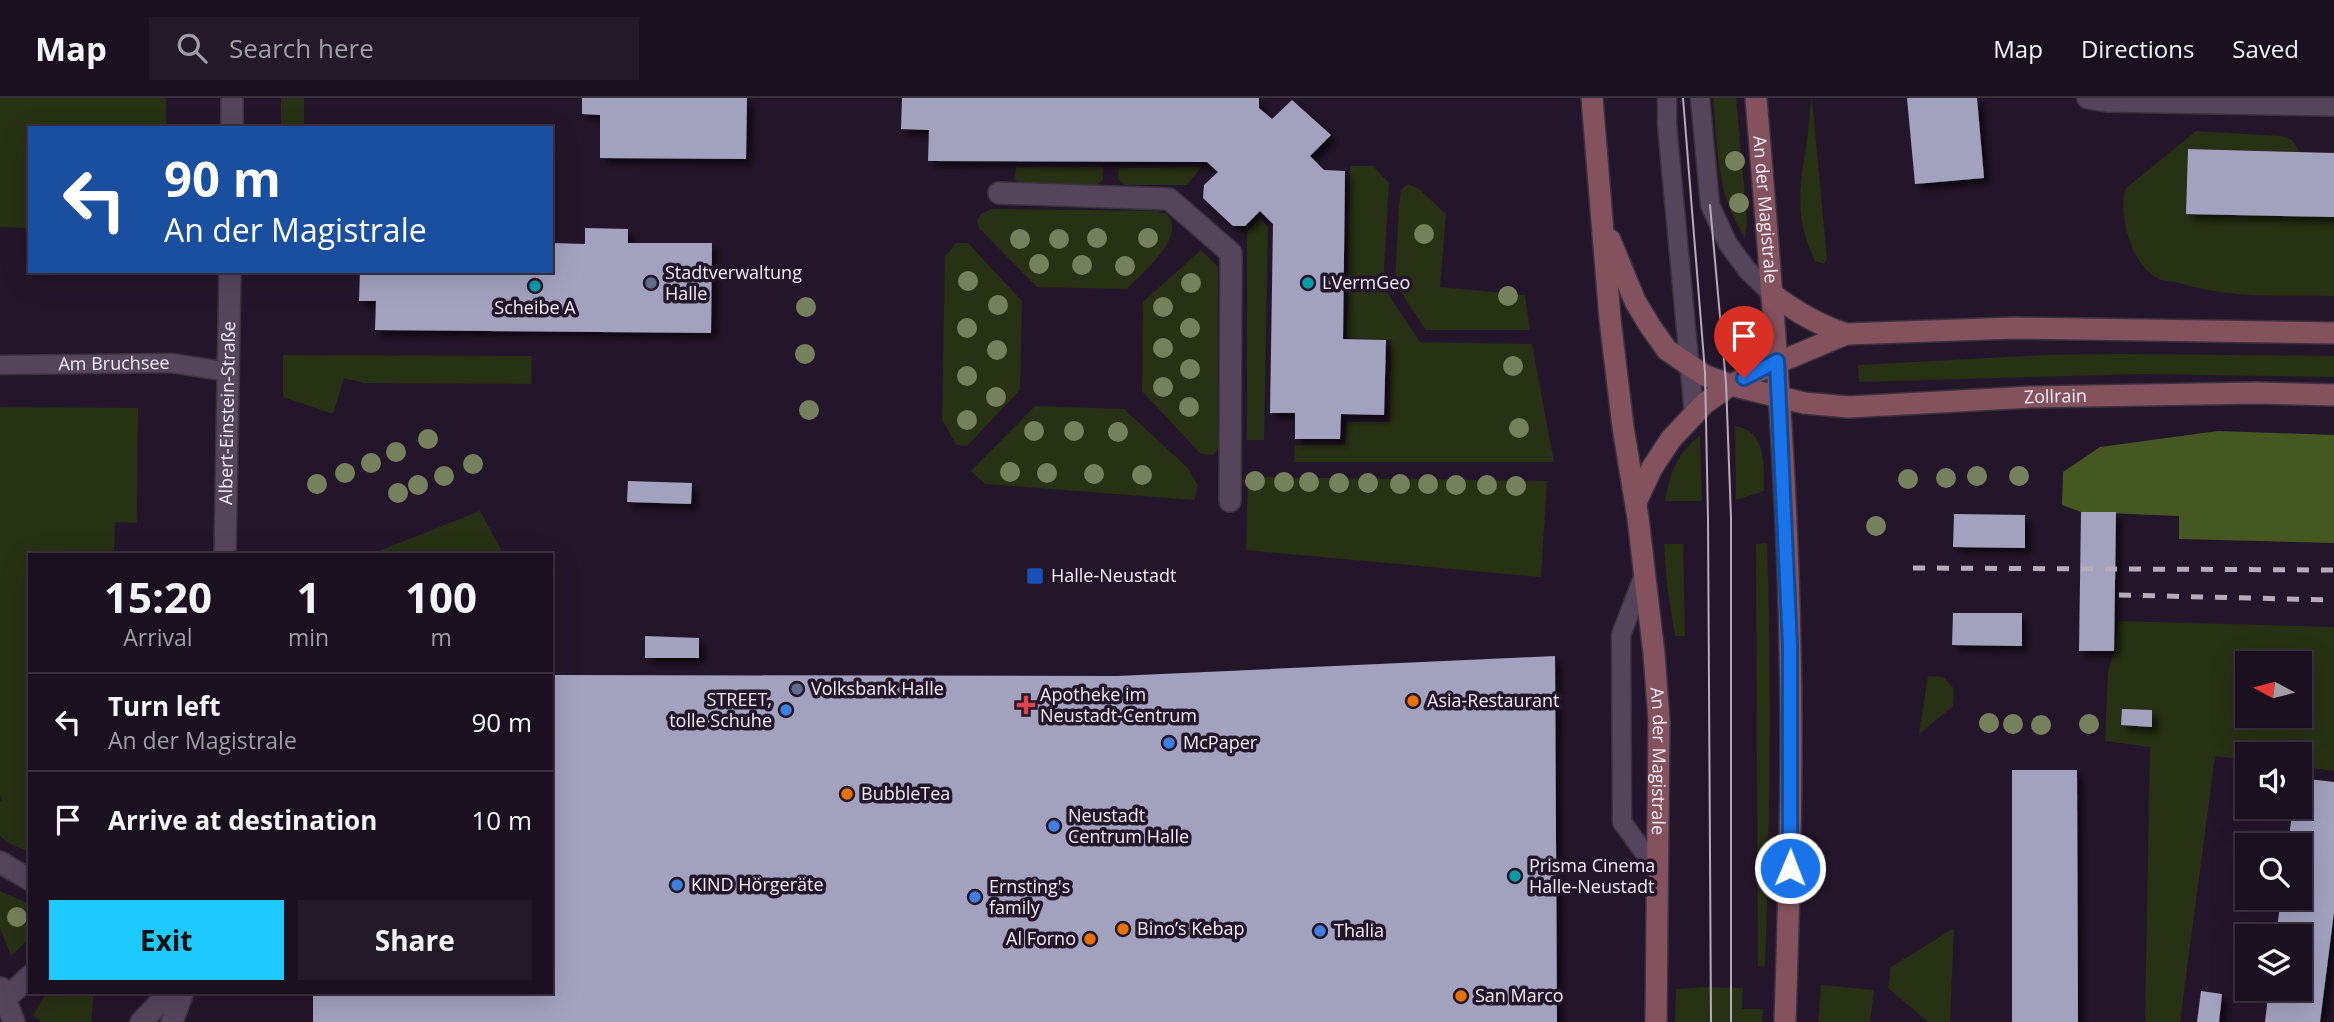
<!DOCTYPE html>
<meta charset="utf-8">
<style>
:root{--surface:#1b1020;--page:#241929;--text:#f1f3f6;--muted:#a09da5;--line:#39303e;--accent:#1ec9fd}
body{margin:0;font-family:"Open Sans",sans-serif;background:var(--page);color:var(--text);height:100vh;display:flex;flex-direction:column;font-size:26px;white-space:nowrap}
*{box-sizing:border-box;margin:0}
p{font-size:23px;color:var(--muted)}
.icon{flex:none;width:38px;height:38px;fill:none;stroke:currentColor;stroke-width:2;stroke-linecap:round;stroke-linejoin:round}
.map{position:relative;flex:1;overflow:hidden}
.panel{position:absolute;left:28px;top:455px;width:525px;height:441px;display:flex;flex-direction:column;background:var(--surface);border-radius:0px;box-shadow:0 7px 28px #0002,0 0 0 2px var(--line)}
.panel>*{flex:none}
.top-card{position:absolute;left:28px;top:28px;width:525px;height:147px;border-radius:0px;box-shadow:0 7px 28px #0002,0 0 0 2px var(--line);background:#1a4fa0;color:#fff;overflow:hidden}
.needle{width:46px;rotate:277deg}
.fabs{position:absolute;left:2235px;top:553px;display:grid;gap:14px}
.fabs a{display:grid;place-items:center;width:77px;height:77px;border-radius:0px;background:var(--surface);box-shadow:0 7px 28px #0002,0 0 0 2px var(--line);font-size:35px}
.pin{position:absolute;display:grid;place-items:center;width:60px;height:60px;color:#fff;margin:-72px -30px;border-radius:50% 50% 50% 0;rotate:-45deg;box-shadow:0 0 7px #0007}
.pin .icon{rotate:45deg}
.me{position:absolute;width:77px;margin:-38px;rotate:1deg;stroke-linejoin:round;filter:drop-shadow(0 0 5px #0008)}
.turn{display:flex;align-items:center;gap:24px;height:147px;padding:0 21px;font-size:32px}
.turn .icon{width:91px;height:91px;stroke-width:2.5}
.turn b{display:block;font-size:49px;line-height:60px}
.eta{display:flex;justify-content:space-evenly;align-items:center;height:119px;text-align:center}
.eta b{font-size:42px;font-weight:700;line-height:49px}
.primary-button{display:flex;gap:14px;margin-top:auto;padding:14px 21px}
.primary-button a{flex:1;height:80px;border-radius:0px;background:var(--accent);color:#111;font-size:28px;font-weight:700;line-height:80px;text-align:center}
.primary-button a+a{background:var(--page);color:var(--text)}
ul{padding:0;list-style:none}
li{display:flex;align-items:center;gap:21px;height:98px;padding:0 21px;border-top:2px solid var(--line)}
li div{flex:1}
li b{display:block;font-size:26px}
li em{font-style:normal}
header{display:flex;align-items:center;gap:42px;box-sizing:border-box;height:98px;padding:0 35px;background:var(--surface);border-bottom:2px solid var(--line)}
header strong{font-size:33px}
nav{display:flex;gap:38px;margin-inline-start:auto;font-size:24px}
.search{width:490px;height:63px;background:var(--page);display:flex;align-items:center;gap:18px;box-sizing:border-box;padding:0 24px;border-radius:0px;color:var(--muted);font-size:26px}
.map>svg:first-child{display:block}
.green{fill:#273113;fill-rule:evenodd}
.forest{fill:#465822}
.building{fill:#a2a1be;filter:url(#shadow)}
.lines{fill:none;stroke-linecap:round;stroke-linejoin:round}
.service-casing{stroke:#3b3240;stroke-width:21}
.pedestrian-casing{stroke:#3b3240;stroke-width:24}
.minor-casing{stroke:#3b3240;stroke-width:24}
.tertiary-casing{stroke:#3b3240;stroke-width:24}
.secondary-casing{stroke:#3b3240;stroke-width:24}
.service{stroke:#54455b;stroke-width:18}
.pedestrian{stroke:#54455b;stroke-width:21}
.minor{stroke:#54455b;stroke-width:21}
.tertiary{stroke:#54455b;stroke-width:21}
.secondary{stroke:#83525d;stroke-width:21}
.tram{stroke:#b5abba;stroke-width:2}
.rail{stroke:#b5abba;stroke-width:5;stroke-dasharray:12 12;stroke-linecap:butt}
.tree{fill:#75805c}
.route-casing{stroke:#114b97;stroke-width:18}
.route{stroke:#1a73e8;stroke-width:12}
.service-dot{fill:#5c6f8a;stroke:#24162a;stroke-width:2.5}
.culture-dot{fill:#0f9aa8;stroke:#24162a;stroke-width:2.5}
.transit-dot{fill:#1a4fb4;stroke:#24162a;stroke-width:2.5}
.food-dot{fill:#e8710a;stroke:#24162a;stroke-width:2.5}
.health-dot{fill:#e0444e;stroke:#24162a;stroke-width:2.5}
.shop-dot{fill:#3f7fe0;stroke:#24162a;stroke-width:2.5}
.labels{text-anchor:middle;stroke-width:7;stroke-linejoin:round;paint-order:stroke}
.street-label{font-size:18px;fill:#f5ecf9;stroke:#24162a}
.poi-label{font-size:18px;fill:#f5ecf9;stroke:#24162a;text-anchor:start}
</style>
<header>
<strong>Map</strong>
<div class="search"><svg class="icon" aria-label="search" viewBox="0 0 24 24"><circle cx="10" cy="10" r="6"/><path d="M15 15l6 6"/></svg>Search here</div>
<nav><a>Map</a><a>Directions</a><a>Saved</a></nav>
</header>
<div class="map">
<svg width="2334" height="924" viewBox="0 0 2334 924">
<defs>
<filter id="shadow"><feDropShadow dx="6" dy="6" stdDeviation="3.5" flood-color="#0009"/></filter>
</defs>
<rect width="100%" height="100%" fill="#24162a"/>
<g class="green">
<polygon points="0,0 166,0 166,30 30,30 30,130 0,129"/>
<rect x="281" y="0" width="23" height="30"/>
<path d="M1713,0H1736L1747,122L1745,140C1716,95 1718,52 1713,0Z"/>
<path d="M1812,0L1827,162L1824,166L1815,163C1794,118 1799,91 1807,44C1809,29 1809,13 1812,0Z"/>
<path d="M2196,33L2282,38L2292,42L2300,54L2188,51L2186,115L2334,119V198C2283,197 2229,201 2180,185C2174,183 2165,184 2159,181C2131,167 2119,120 2125,91Z"/>
<polygon points="1350,68 1373,68 1389,85 1383,188 1420,244 1532,246 1554,364 1294,364 1295,347 1345,347 1347,324 1390,324 1391,242 1347,240"/>
<polygon points="1016,69 1103,69 1103,81 1096,88 1022,87 1014,81"/>
<polygon points="1201,69 1187,87 1125,87 1118,81 1119,70"/>
<polygon points="1408,86 1419,91 1446,116 1440,189 1525,197 1530,232 1426,232 1395,185 1399,106 1401,92"/>
<path d="M991,111L1157,113L1167,116C1187,139 1142,175 1127,191L1037,189L979,130L977,122L981,116Z"/>
<polygon points="1260,120 1268,129 1264,342 1247,342 1247,134"/>
<polygon points="956,145 968,145 1022,203 1020,292 967,348 956,347 942,321 945,158"/>
<polygon points="1201,152 1218,169 1218,350 1214,357 1201,356 1142,293 1143,204"/>
<polygon points="2116,256 2334,258 2334,279 2142,276 1859,284 1858,267 2045,257"/>
<polygon points="283,257 532,258 531,286 364,285 344,280 333,316 283,299"/>
<polygon points="1035,308 1124,311 1188,370 1198,388 1194,402 985,386 971,373"/>
<polygon points="0,309 138,310 137,425 115,424 114,457 30,457 30,754 8,745 0,738 0,704 2,701 0,697"/>
<path d="M1735,328C1767,332 1764,369 1764,393L1736,402Z"/>
<path d="M1700,337L1702,403H1665C1670,373 1677,357 1700,337Z"/>
<polygon points="1248,379 1547,383 1541,479 1246,452"/>
<polygon points="480,413 504,457 369,457"/>
<path d="M1767,445C1772,586 1770,727 1765,868H1758L1756,446Z"/>
<polygon points="1664,446 1683,446 1685,538 1675,538 1667,487"/>
<path d="M2119,523L2334,529V673L2300,668V656H2247V662L2215,658L2180,924H2145L2150,649L2105,643L2108,574L2114,553ZM2247,565H2300V618H2247Z"/>
<polygon points="1928,578 1943,579 1954,591 1953,608 1919,636"/>
<polygon points="0,793 30,806 30,840 11,858 0,830"/>
<polygon points="1954,830 1950,924 1928,924 1888,890 1891,869"/>
<polygon points="1821,887 1874,892 1870,924 1818,924"/>
<polygon points="1705,889 1743,890 1742,911 1763,911 1762,924 1675,924 1676,891"/>
<polygon points="47,894 94,894 91,924 42,924 33,918"/>
</g>
<polygon class="forest" points="2218,333 2334,337 2334,445 2179,441 2179,418 2081,414 2062,407 2063,374 2100,349"/>
<g class="building">
<polygon points="582,0 747,0 746,61 600,60 600,17 582,16"/>
<polygon points="902,0 1259,0 1259,10 1272,21 1292,2 1331,37 1310,58 1324,72 1345,73 1343,241 1386,242 1384,317 1341,316 1340,341 1295,341 1295,315 1270,315 1273,126 1260,113 1245,128 1233,128 1203,100 1204,87 1218,74 1207,64 928,63 929,32 901,31"/>
<polygon points="1907,0 1977,0 1984,80 1915,86"/>
<polygon points="2188,51 2334,55 2334,119 2186,116"/>
<polygon points="585,130 628,131 628,145 712,145 711,235 375,232 376,203 359,203 360,173 551,173 551,145 585,146"/>
<polygon points="628,383 692,385 691,406 627,404"/>
<polygon points="2081,414 2116,414 2114,553 2079,553"/>
<polygon points="1954,416 2025,417 2025,450 1953,449"/>
<polygon points="1953,515 2022,515 2022,548 1952,547"/>
<polygon points="645,538 699,540 699,560 645,560"/>
<polygon points="1555,558 1557,924 313,924 313,894 551,894 551,577 1117,578"/>
<polygon points="2122,611 2152,612 2152,629 2121,627"/>
<polygon points="2012,672 2077,672 2078,924 2012,924"/>
<polygon points="2300,680 2334,684 2334,814 2320,924 2265,924 2269,891 2300,891 2300,838 2276,838 2281,800 2300,800 2300,747 2288,747 2293,709 2300,709"/>
<polygon points="2201,893 2222,896 2219,924 2197,924"/>
</g>
<g class="lines">
<g class="service-casing">
<g id="service">
<polyline points="1667,0 1667,27 1694,316"/>
<polyline points="1700,0 1710,107 1728,146 1748,173 1772,196"/>
<path id="s1" d="M0,267L171,265L229,274"/>
<polyline points="1645,474 1621,537 1622,724 1657,772"/>
</g>
</g>
<g class="pedestrian-casing">
<polyline id="pedestrian" points="999,95 1169,101 1231,155 1230,403"/>
</g>
<g class="minor-casing">
<polyline id="minor" points="2088,0 2107,3 2334,7"/>
</g>
<g class="tertiary-casing">
<g id="tertiary">
<polyline points="232,0 232,30"/>
<path id="s2" d="M225,457L230,173"/>
<polyline points="0,764 30,782"/>
<polyline points="1,890 14,924"/>
<polyline points="0,906 30,878"/>
<polyline points="141,924 170,894"/>
<polyline points="172,924 183,894"/>
</g>
</g>
<g class="secondary-casing">
<g id="secondary">
<path id="s3" d="M1592,0L1610,221L1623,329L1638,420L1654,556L1659,622L1656,924"/>
<path id="s4" d="M1756,0C1771,182 1787,366 1790,549C1793,674 1789,799 1785,924"/>
<path id="s5" d="M1610,142L1635,203L1650,228L1667,252L1704,277L1731,287L1804,305L1849,309L2031,299L2256,295L2334,297"/>
<path d="M1772,196C1796,214 1818,227 1846,236"/>
<polyline points="1636,404 1652,370 1671,341 1705,305 1731,287 1756,274 1846,236 2014,230 2334,235"/>
</g>
</g>
<use href="#service" class="service"/>
<use href="#pedestrian" class="pedestrian"/>
<use href="#minor" class="minor"/>
<use href="#tertiary" class="tertiary"/>
<use href="#secondary" class="secondary"/>
<g class="tram">
<polyline points="1683,0 1705,274 1708,420 1711,924"/>
<polyline points="1710,107 1726,285 1731,420 1731,924"/>
</g>
<g class="rail">
<polyline points="1913,470 2334,472"/>
<polyline points="2119,497 2334,502"/>
</g>
</g>
<g class="tree">
<circle cx="1735" cy="63" r="10"/>
<circle cx="1739" cy="105" r="10"/>
<circle cx="1424" cy="136" r="10"/>
<circle cx="1097" cy="140" r="10"/>
<circle cx="1148" cy="140" r="10"/>
<circle cx="1020" cy="141" r="10"/>
<circle cx="1059" cy="141" r="10"/>
<circle cx="1039" cy="166" r="10"/>
<circle cx="1082" cy="167" r="10"/>
<circle cx="1125" cy="168" r="10"/>
<circle cx="968" cy="183" r="10"/>
<circle cx="1191" cy="185" r="10"/>
<circle cx="1508" cy="198" r="10"/>
<circle cx="998" cy="207" r="10"/>
<circle cx="806" cy="209" r="10"/>
<circle cx="1163" cy="209" r="10"/>
<circle cx="967" cy="230" r="10"/>
<circle cx="1190" cy="230" r="10"/>
<circle cx="1163" cy="250" r="10"/>
<circle cx="997" cy="252" r="10"/>
<circle cx="805" cy="256" r="10"/>
<circle cx="1513" cy="268" r="10"/>
<circle cx="1190" cy="271" r="10"/>
<circle cx="967" cy="278" r="10"/>
<circle cx="1163" cy="289" r="10"/>
<circle cx="996" cy="299" r="10"/>
<circle cx="1189" cy="309" r="10"/>
<circle cx="809" cy="312" r="10"/>
<circle cx="967" cy="322" r="10"/>
<circle cx="1519" cy="330" r="10"/>
<circle cx="1034" cy="333" r="10"/>
<circle cx="1074" cy="333" r="10"/>
<circle cx="1118" cy="334" r="10"/>
<circle cx="428" cy="341" r="10"/>
<circle cx="396" cy="354" r="10"/>
<circle cx="371" cy="365" r="10"/>
<circle cx="473" cy="366" r="10"/>
<circle cx="1010" cy="374" r="10"/>
<circle cx="345" cy="375" r="10"/>
<circle cx="1047" cy="375" r="10"/>
<circle cx="1094" cy="376" r="10"/>
<circle cx="1142" cy="377" r="10"/>
<circle cx="444" cy="378" r="10"/>
<circle cx="1977" cy="378" r="10"/>
<circle cx="2019" cy="378" r="10"/>
<circle cx="1946" cy="380" r="10"/>
<circle cx="1908" cy="381" r="10"/>
<circle cx="1255" cy="383" r="10"/>
<circle cx="1284" cy="384" r="10"/>
<circle cx="1309" cy="384" r="10"/>
<circle cx="1339" cy="385" r="10"/>
<circle cx="1368" cy="385" r="10"/>
<circle cx="317" cy="386" r="10"/>
<circle cx="1400" cy="386" r="10"/>
<circle cx="1428" cy="386" r="10"/>
<circle cx="418" cy="387" r="10"/>
<circle cx="1456" cy="387" r="10"/>
<circle cx="1487" cy="387" r="10"/>
<circle cx="1516" cy="388" r="10"/>
<circle cx="398" cy="395" r="10"/>
<circle cx="1876" cy="428" r="10"/>
<circle cx="1989" cy="625" r="10"/>
<circle cx="2013" cy="626" r="10"/>
<circle cx="2089" cy="626" r="10"/>
<circle cx="2041" cy="627" r="10"/>
<circle cx="17" cy="819" r="10"/>
</g>
<g class="lines">
<g class="route-casing">
<polyline id="route" points="1744,280 1777,263 1790,548 1790,770"/>
</g>
<use href="#route" class="route"/>
</g>
<g class="service-dot">
<circle cx="651" cy="185" r="7"/>
<circle cx="797" cy="591" r="7"/>
</g>
<g class="culture-dot">
<circle cx="1308" cy="185" r="7"/>
<circle cx="535" cy="188" r="7"/>
<circle cx="1515" cy="778" r="7"/>
</g>
<rect class="transit-dot" x="1026" y="469" width="18" height="18" rx="3.5"/>
<g class="food-dot">
<circle cx="1413" cy="603" r="7"/>
<circle cx="847" cy="696" r="7"/>
<circle cx="1123" cy="831" r="7"/>
<circle cx="1090" cy="841" r="7"/>
<circle cx="1461" cy="898" r="7"/>
</g>
<path class="health-dot" d="M1022.5 596.5h7v7h7v7h-7v7h-7v-7h-7v-7h7z"/>
<g class="shop-dot">
<circle cx="786" cy="612" r="7"/>
<circle cx="1169" cy="645" r="7"/>
<circle cx="1054" cy="728" r="7"/>
<circle cx="677" cy="787" r="7"/>
<circle cx="975" cy="799" r="7"/>
<circle cx="1320" cy="833" r="7"/>
</g>
<g class="labels">
<g class="street-label">
<text dy="6" stroke="none"><textPath href="#s4" startOffset="112">An der Magistrale</textPath></text>
<text dy="6" stroke="none"><textPath href="#s1" startOffset="114">Am Bruchsee</textPath></text>
<text dy="6" stroke="none"><textPath href="#s5" startOffset="525">Zollrain</textPath></text>
<text dy="6" stroke="none"><textPath href="#s2" startOffset="142">Albert-Einstein-Straße</textPath></text>
<text dy="6" stroke="none"><textPath href="#s3" startOffset="667">An der Magistrale</textPath></text>
</g>
<g class="poi-label">
<text x="665" y="181">Stadtverwaltung<tspan x="665" dy="21">Halle</tspan></text>
<text x="1322" y="191">LVermGeo</text>
<text x="535" y="216" text-anchor="middle">Scheibe A</text>
<text x="1051" y="484">Halle-Neustadt</text>
<text x="811" y="597">Volksbank Halle</text>
<text x="1040" y="603">Apotheke im<tspan x="1040" dy="21">Neustadt-Centrum</tspan></text>
<text x="772" y="608" text-anchor="end">STREET,<tspan x="772" dy="21">tolle Schuhe</tspan></text>
<text x="1427" y="609">Asia-Restaurant</text>
<text x="1183" y="651">McPaper</text>
<text x="861" y="702">BubbleTea</text>
<text x="1068" y="724">Neustadt<tspan x="1068" dy="21">Centrum Halle</tspan></text>
<text x="1529" y="774">Prisma Cinema<tspan x="1529" dy="21">Halle-Neustadt</tspan></text>
<text x="691" y="793">KIND Hörgeräte</text>
<text x="989" y="795">Ernsting's<tspan x="989" dy="21">family</tspan></text>
<text x="1137" y="837">Bino’s Kebap</text>
<text x="1334" y="839">Thalia</text>
<text x="1076" y="847" text-anchor="end">Al Forno</text>
<text x="1475" y="904">San Marco</text>
</g>
</g>
</svg>
<div class="fabs">
<a><svg class="needle" viewBox="-14 -14 28 28"><path d="M0-13l5 13h-10z" fill="#e53935"/><path d="M0 13l5-13h-10z" fill="#a09da5"/></svg></a>
<a><svg class="icon" aria-label="sound" viewBox="0 0 24 24"><path d="M4 9h4l5-4v14l-5-4H4zM17 9q2 3 0 6"/></svg></a>
<a><svg class="icon" aria-label="search" viewBox="0 0 24 24"><circle cx="10" cy="10" r="6"/><path d="M15 15l6 6"/></svg></a>
<a><svg class="icon" aria-label="layers" viewBox="0 0 24 24"><path d="M12 4l9 5-9 5-9-5zM3 14l9 5 9-5"/></svg></a>
</div>
<div class="pin" style="left:1744px;top:280px;background:#d93025"><svg class="icon" aria-label="arrive" viewBox="0 0 24 24"><path d="M6 21V4h12l-3 4 3 4H6"/></svg></div>
<svg class="me" style="left:1790px;top:770px" viewBox="-20 -20 40 40"><circle r="17" fill="#1a73e8" stroke="#fff" stroke-width="3"/><path d="M0-11L8 9 0 5-8 9z" fill="#fff"/></svg>
<div class="top-card">
<div class="turn"><svg class="icon" aria-label="left" viewBox="0 0 24 24"><path d="M17 20v-9H6M10 6l-5 5 5 5"/></svg><div><b>90 m</b>An der Magistrale</div></div>
</div>
<section class="panel">
<div class="eta">
<div><b>15:20</b><p>Arrival</p></div>
<div><b>1</b><p>min</p></div>
<div><b>100</b><p>m</p></div>
</div>
<ul>
<li><svg class="icon" aria-label="left" viewBox="0 0 24 24"><path d="M17 20v-9H6M10 6l-5 5 5 5"/></svg><div><b>Turn left</b><p>An der Magistrale</p></div><em>90 m</em></li>
<li><svg class="icon" aria-label="arrive" viewBox="0 0 24 24"><path d="M6 21V4h12l-3 4 3 4H6"/></svg><div><b>Arrive at destination</b></div><em>10 m</em></li>
</ul>
<div class="primary-button"><a>Exit</a><a>Share</a></div>
</section>
</div>
